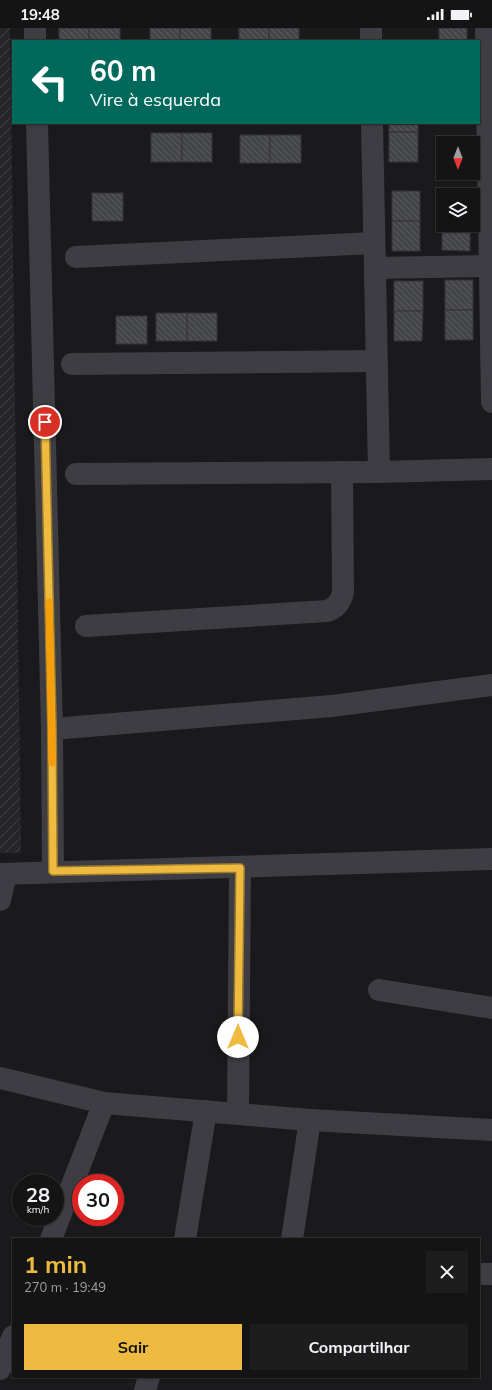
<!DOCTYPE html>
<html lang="pt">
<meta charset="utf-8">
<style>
:root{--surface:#141415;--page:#1d1d1e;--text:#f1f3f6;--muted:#9d9ea0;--line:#333334;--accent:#eebb40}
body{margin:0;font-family:Mulish,sans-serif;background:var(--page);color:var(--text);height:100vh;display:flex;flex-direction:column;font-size:15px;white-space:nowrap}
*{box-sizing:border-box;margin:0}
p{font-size:13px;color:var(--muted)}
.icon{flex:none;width:22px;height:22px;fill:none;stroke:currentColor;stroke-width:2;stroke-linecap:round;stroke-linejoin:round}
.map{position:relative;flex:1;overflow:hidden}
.panel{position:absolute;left:12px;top:1210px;width:468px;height:140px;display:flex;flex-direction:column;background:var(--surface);border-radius:0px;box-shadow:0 1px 3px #0004,0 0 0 1px var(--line)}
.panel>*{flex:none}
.top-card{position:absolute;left:12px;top:12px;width:468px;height:84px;border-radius:0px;box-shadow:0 1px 3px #0004,0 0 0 1px var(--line);background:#00695c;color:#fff;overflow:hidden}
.needle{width:26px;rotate:180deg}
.controls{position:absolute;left:436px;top:108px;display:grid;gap:8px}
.controls a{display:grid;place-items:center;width:44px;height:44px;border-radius:0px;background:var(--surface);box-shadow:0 1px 3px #0004,0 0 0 1px var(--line);font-size:20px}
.speed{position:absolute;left:12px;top:1146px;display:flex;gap:8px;font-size:20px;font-weight:700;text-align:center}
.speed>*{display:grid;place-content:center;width:52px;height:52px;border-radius:50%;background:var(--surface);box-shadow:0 1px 3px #0004,0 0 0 1px var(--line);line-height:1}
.speed small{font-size:10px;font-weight:400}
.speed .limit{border:6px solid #d22;background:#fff;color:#111}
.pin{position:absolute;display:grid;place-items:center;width:34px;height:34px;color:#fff;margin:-17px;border:2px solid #fff;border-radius:50%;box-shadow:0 1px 4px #0007}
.me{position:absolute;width:44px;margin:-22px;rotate:0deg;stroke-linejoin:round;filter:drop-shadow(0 0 3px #0008)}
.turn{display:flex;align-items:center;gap:14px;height:84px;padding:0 12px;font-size:18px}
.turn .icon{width:52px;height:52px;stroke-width:2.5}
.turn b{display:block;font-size:28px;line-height:34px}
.round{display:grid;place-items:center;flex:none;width:42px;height:42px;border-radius:0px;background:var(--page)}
.summary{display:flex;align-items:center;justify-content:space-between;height:68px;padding:0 12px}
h1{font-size:24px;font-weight:700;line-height:30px;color:var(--accent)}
.button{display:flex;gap:8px;margin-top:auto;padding:8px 12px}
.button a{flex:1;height:46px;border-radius:0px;background:var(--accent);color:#111;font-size:16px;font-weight:700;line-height:46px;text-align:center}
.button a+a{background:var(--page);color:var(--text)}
.status{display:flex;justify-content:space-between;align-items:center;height:28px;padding:0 20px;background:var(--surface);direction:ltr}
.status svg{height:11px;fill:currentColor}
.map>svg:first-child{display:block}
.industrial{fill:url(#industrial-furrows)}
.building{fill:url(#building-back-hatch);stroke:#343438}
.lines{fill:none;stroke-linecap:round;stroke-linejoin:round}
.minor{stroke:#3d3d43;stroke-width:22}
.route-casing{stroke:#9b7a2a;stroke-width:10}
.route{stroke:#eebb40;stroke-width:7}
.slow{stroke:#f59e0b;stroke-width:7}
</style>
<div class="status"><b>19:48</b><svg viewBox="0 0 49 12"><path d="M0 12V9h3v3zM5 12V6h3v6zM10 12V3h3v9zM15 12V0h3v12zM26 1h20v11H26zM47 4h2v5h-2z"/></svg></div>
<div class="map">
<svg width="492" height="1362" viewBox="0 0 492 1362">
<defs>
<pattern id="industrial-furrows" width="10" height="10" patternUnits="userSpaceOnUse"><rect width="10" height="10" fill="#262629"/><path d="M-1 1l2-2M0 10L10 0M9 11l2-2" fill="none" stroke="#434346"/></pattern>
<pattern id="building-back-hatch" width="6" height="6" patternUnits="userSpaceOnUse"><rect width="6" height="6" fill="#444549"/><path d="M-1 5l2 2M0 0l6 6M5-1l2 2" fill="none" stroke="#5c5d61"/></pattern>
</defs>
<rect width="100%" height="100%" fill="#1a1a1c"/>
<polygon class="industrial" points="0,0 10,0 21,825 0,825"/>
<g class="building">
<rect x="59" y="0" width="30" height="13"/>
<rect x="89" y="0" width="31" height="13"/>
<rect x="150" y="0" width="30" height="13"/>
<rect x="180" y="0" width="31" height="13"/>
<rect x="239" y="0" width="30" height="13"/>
<rect x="269" y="0" width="30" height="13"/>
<rect x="439" y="0" width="28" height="13"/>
<rect x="389" y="95" width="29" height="9"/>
<rect x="389" y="104" width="29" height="30"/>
<rect x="151" y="105" width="31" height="29"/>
<rect x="182" y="105" width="30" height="29"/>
<rect x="240" y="107" width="30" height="28"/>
<rect x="270" y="107" width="31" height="28"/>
<polygon points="442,162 470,162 470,167 443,167 443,192"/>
<rect x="392" y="163" width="28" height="30"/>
<rect x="92" y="165" width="31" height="28"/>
<polygon points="442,192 443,197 470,197 470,223 442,222"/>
<rect x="392" y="193" width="28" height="30"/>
<rect x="445" y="252" width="28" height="30"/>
<rect x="394" y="253" width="29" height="30"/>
<rect x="445" y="282" width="28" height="30"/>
<polygon points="394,283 423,283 422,313 394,313"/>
<rect x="156" y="285" width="31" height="28"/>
<rect x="187" y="285" width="30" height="28"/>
<rect x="116" y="288" width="31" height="28"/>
</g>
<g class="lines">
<g class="minor">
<polyline points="35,0 35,13"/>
<polyline points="371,0 371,13"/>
<polyline points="486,0 492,374"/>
<polyline points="37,95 52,701 53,843"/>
<polyline points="372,95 379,444"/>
<polyline points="76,229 374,215"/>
<polyline points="375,240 490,238"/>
<polyline points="72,336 376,333"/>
<polyline points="76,446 379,444 492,441"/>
<path d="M86,598L327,583C336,580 341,574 343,564L342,444"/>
<polyline points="52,701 332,678 492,657"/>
<polyline points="0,846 492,831"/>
<polyline points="0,872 6,846"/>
<polyline points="379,962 492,980"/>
<polyline points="0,1050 104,1075 310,1092 492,1102"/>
<polyline points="238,1086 240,840"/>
<polyline points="51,1211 104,1075"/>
<polyline points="185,1211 206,1083"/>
<polyline points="292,1211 310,1092"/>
<polyline points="479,1246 492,1246"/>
<polyline points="0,1341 13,1308"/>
<polyline points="145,1362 149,1349"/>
</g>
</g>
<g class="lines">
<g class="route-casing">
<polyline id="route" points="45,394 52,701 53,843 240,840 238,1009"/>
</g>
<use href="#route" class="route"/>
<polyline class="slow" points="49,574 52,735"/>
</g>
</svg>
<div class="controls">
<a><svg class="needle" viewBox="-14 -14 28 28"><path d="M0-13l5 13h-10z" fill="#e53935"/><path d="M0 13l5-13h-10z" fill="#9d9ea0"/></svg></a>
<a><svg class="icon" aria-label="layers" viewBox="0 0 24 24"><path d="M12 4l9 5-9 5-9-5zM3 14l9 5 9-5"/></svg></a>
</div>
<div class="speed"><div>28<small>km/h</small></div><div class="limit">30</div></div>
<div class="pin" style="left:45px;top:394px;background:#d93025"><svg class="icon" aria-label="arrive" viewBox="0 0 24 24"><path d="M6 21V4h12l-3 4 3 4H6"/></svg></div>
<svg class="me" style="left:238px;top:1009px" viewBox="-20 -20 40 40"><circle r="19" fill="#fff"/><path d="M0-13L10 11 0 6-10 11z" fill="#eebb40"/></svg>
<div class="top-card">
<div class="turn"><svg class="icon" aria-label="left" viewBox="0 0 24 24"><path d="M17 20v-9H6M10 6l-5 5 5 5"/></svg><div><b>60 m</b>Vire à esquerda</div></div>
</div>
<section class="panel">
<div class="summary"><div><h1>1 min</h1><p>270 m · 19:49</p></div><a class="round"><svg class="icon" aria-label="close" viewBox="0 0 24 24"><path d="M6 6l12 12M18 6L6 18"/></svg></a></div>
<div class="button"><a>Sair</a><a>Compartilhar</a></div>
</section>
</div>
